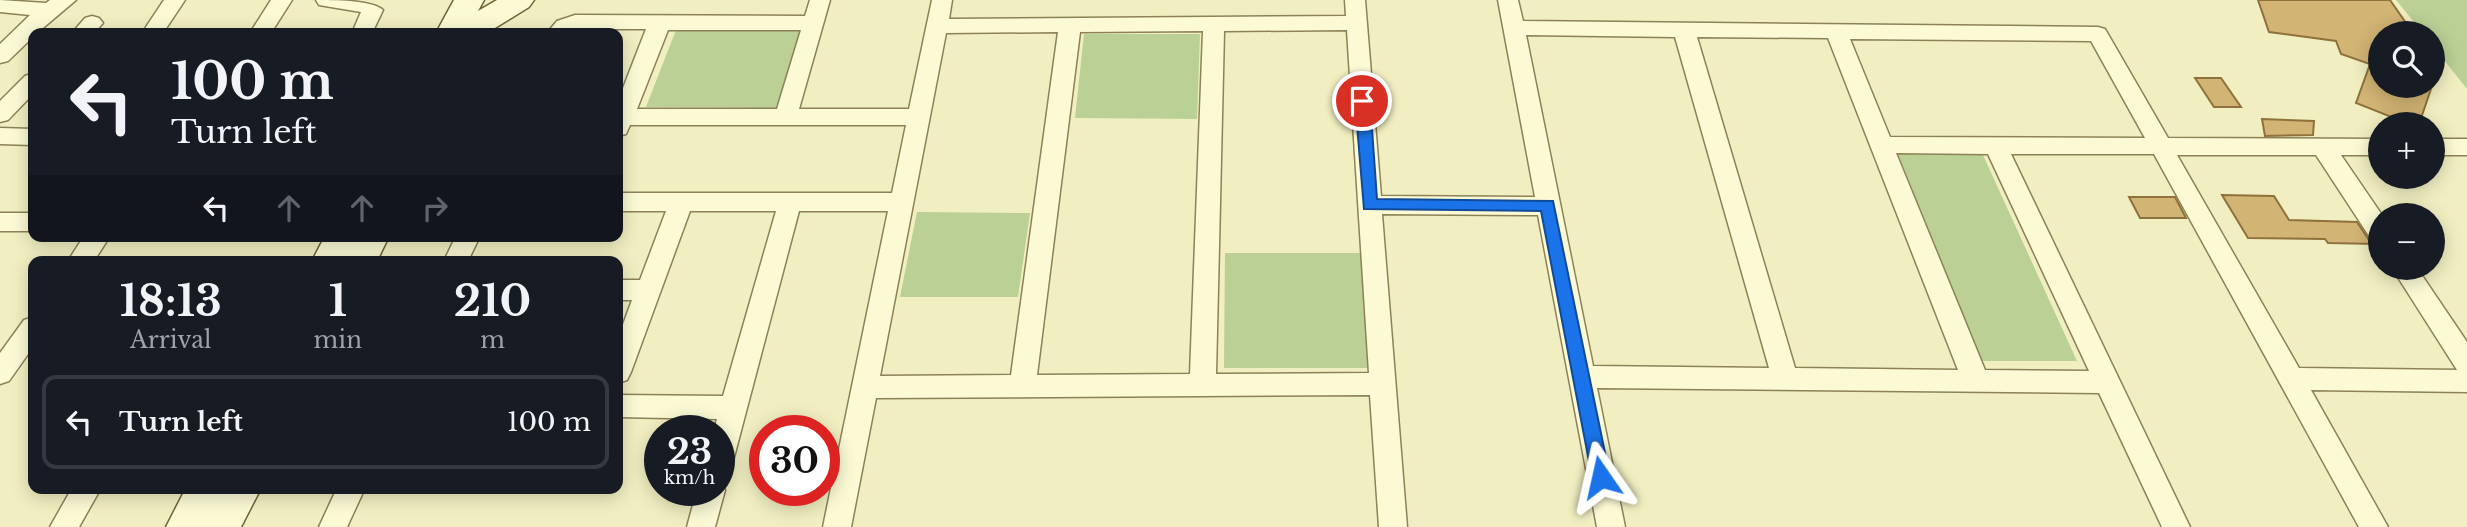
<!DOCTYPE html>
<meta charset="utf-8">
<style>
:root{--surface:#171b24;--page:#242831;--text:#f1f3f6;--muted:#9ea1a6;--line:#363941}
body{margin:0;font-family:"Libre Baskerville",serif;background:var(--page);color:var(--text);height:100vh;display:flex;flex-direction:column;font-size:26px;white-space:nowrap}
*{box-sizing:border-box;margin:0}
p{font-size:23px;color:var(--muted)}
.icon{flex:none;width:38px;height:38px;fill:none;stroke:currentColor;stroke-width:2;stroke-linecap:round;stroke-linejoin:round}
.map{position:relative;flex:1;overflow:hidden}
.panel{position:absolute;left:28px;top:256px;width:595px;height:238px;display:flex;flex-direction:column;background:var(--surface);border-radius:14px;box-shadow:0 4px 18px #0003}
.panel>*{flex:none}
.hud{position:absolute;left:28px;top:28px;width:595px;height:214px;border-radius:14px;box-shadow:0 4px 18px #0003;background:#171b24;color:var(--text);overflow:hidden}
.tools{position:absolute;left:2368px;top:21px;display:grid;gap:14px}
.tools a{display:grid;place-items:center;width:77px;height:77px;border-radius:50%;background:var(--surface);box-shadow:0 4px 18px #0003;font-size:35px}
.speed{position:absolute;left:644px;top:415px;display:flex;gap:14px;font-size:35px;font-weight:700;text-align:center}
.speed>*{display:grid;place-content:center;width:91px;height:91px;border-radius:50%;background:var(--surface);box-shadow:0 4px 18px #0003;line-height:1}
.speed small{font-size:18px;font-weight:400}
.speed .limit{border:10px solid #d22;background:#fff;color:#111}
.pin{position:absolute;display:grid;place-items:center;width:60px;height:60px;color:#fff;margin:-30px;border:4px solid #fff;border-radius:50%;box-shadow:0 2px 7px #0007}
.me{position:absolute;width:77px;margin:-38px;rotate:349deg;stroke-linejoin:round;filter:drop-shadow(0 0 5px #0008)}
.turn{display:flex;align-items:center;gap:24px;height:147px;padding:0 28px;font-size:32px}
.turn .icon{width:91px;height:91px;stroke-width:2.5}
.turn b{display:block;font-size:49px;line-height:60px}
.lanes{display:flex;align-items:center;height:66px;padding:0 28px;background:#0003;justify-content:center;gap:35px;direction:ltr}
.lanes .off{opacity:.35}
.eta{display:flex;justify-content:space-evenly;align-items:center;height:119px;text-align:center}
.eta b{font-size:42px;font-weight:700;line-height:49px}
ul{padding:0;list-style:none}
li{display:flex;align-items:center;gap:21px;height:94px;margin:0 14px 10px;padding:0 14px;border:4px solid var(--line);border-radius:14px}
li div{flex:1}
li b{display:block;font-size:26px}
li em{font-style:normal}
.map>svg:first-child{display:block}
.green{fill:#bad094}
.building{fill:#d2b474;stroke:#8e713b;stroke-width:2}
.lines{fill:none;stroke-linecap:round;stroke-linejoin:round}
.street-casing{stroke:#8c8157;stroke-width:3}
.secondary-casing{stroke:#6e623a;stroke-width:3}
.street{fill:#fbfad5;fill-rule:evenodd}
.secondary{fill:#fbfad5;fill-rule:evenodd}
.route{fill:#1a73e8;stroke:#114b97;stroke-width:2}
</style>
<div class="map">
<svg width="2467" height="527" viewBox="0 0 2467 527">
<rect width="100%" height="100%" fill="#f1efc1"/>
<g class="green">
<polygon points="2396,0 2467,0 2467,89 2433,46 2432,33 2423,33"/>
<polygon points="676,30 800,31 777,108 646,107"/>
<polygon points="1084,34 1200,34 1197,119 1075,118"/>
<polygon points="1898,154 1983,155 2077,361 1982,361"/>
<polygon points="917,212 1030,213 1018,297 900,297"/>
<polygon points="1225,253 1362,253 1370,368 1224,368"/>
</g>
<g class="building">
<polygon points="2258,0 2390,0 2413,33 2380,33 2380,86 2432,86 2419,124 2409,124 2356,103 2370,64 2341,54 2336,41 2269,32"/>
<polygon points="2195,78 2221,78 2241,107 2214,107"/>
<polygon points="2262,119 2314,121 2313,135 2265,136"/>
<polygon points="2222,195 2274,196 2289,220 2357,222 2369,240 2375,244 2328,243 2325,239 2248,238"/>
<polygon points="2129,197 2175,197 2186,218 2140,218"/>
</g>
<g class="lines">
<g class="street-casing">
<g id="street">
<polygon points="0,0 46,3 50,0 76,0 37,33 33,33 33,37 8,61 0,63 0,44 30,15 0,12"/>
<polygon points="164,0 185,0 163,33 142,33"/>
<polygon points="271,0 292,0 271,33 250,33"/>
<path d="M316,0C334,0 372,0 383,10L372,33H352L361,12L319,5Z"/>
<path d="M810,0H830L799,109H909L932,0H952L949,19L1346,16L1345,0H1365L1381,196L1535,197L1498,0H1518L1523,21L2098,27L2105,29L2168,138L2380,139V155H2341L2382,215L2380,241L2371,239L2316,155H2177L2299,368L2457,370L2392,268H2417L2467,342V392L2311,390L2388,527H2359L2154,154H2011L2190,527H2162L2099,393L1597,388L1625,527H1597L1538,215L1382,214L1407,527H1379L1370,395L876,398L851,527H823L888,211H799L733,461L729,469L719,473V430H714L717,419L618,417V395L723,396L776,211H690L631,372L627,380L618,383V338L632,300H618V280H640L666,211H618V193H892L906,125H630L626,134L618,136V101L646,29H577L570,33H547L557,21L575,15L805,16ZM668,30H801L777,109H637ZM1347,30L1369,373L1216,374L1224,31ZM1203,31L1190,374L1037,375L1080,32ZM1058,32L1011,375L880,376L946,33ZM1526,35L1675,37L1769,368L1593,366ZM1697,37L1828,38L1958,370L1795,368ZM1850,39L2091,41L2145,138L1890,137ZM1896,153L1988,154L2089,371L1985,370Z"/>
<polygon points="92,16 99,18 103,23 94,33 72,33 85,18"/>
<polygon points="33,73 33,94 8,120 0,122 0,101 25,76"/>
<polygon points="0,128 33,129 33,145 0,144"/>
<rect x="2432" y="139" width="35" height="16"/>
<rect x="0" y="213" width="33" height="18"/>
<polygon points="84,236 110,236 94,261 68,261"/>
<polygon points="456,236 480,236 468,261 444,261"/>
<polygon points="33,317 33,347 9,381 0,384 0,353 24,320"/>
<polygon points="719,481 725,490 715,527 687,527 697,490 719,490"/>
<polygon points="72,488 101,488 79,527 50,527"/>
<polygon points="337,488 365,488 347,527 319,527"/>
</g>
</g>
<g class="secondary-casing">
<g id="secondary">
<polygon points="454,0 484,0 478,11 497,0 534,0 529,7 490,31 436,33"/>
<polygon points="325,236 389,236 377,261 312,261"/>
<polygon points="186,488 261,488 241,527 166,527"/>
</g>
</g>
<use href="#street" class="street"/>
<use href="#secondary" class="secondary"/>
</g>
<polygon class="route" points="1362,96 1370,101 1377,199 1553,201 1610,477 1608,483 1601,485 1595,483 1592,477 1541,211 1364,209 1355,101"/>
</svg>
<div class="tools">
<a><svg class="icon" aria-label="search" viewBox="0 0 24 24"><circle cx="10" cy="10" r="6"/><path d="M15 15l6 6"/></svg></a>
<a>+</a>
<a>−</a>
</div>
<div class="speed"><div>23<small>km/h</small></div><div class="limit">30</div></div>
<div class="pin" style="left:1362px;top:101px;background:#d93025"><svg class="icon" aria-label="arrive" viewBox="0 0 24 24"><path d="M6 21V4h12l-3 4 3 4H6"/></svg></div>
<svg class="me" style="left:1601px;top:477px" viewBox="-20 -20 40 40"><path d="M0-17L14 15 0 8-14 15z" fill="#1a73e8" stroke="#fff" stroke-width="4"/></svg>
<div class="hud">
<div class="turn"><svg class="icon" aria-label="left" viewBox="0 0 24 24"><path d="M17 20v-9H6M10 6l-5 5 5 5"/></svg><div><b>100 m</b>Turn left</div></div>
<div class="lanes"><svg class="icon" aria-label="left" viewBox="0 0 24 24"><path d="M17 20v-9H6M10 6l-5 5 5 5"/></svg><svg class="icon off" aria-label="ahead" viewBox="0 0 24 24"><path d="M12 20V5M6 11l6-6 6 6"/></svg><svg class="icon off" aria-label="ahead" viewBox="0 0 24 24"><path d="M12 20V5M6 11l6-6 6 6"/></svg><svg class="icon off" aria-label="right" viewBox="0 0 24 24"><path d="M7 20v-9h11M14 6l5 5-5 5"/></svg></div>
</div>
<section class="panel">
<div class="eta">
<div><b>18:13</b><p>Arrival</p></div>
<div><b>1</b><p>min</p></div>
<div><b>210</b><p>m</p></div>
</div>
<ul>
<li><svg class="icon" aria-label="left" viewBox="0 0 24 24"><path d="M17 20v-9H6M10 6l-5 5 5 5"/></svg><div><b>Turn left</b></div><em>100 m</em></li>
</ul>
</section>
</div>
